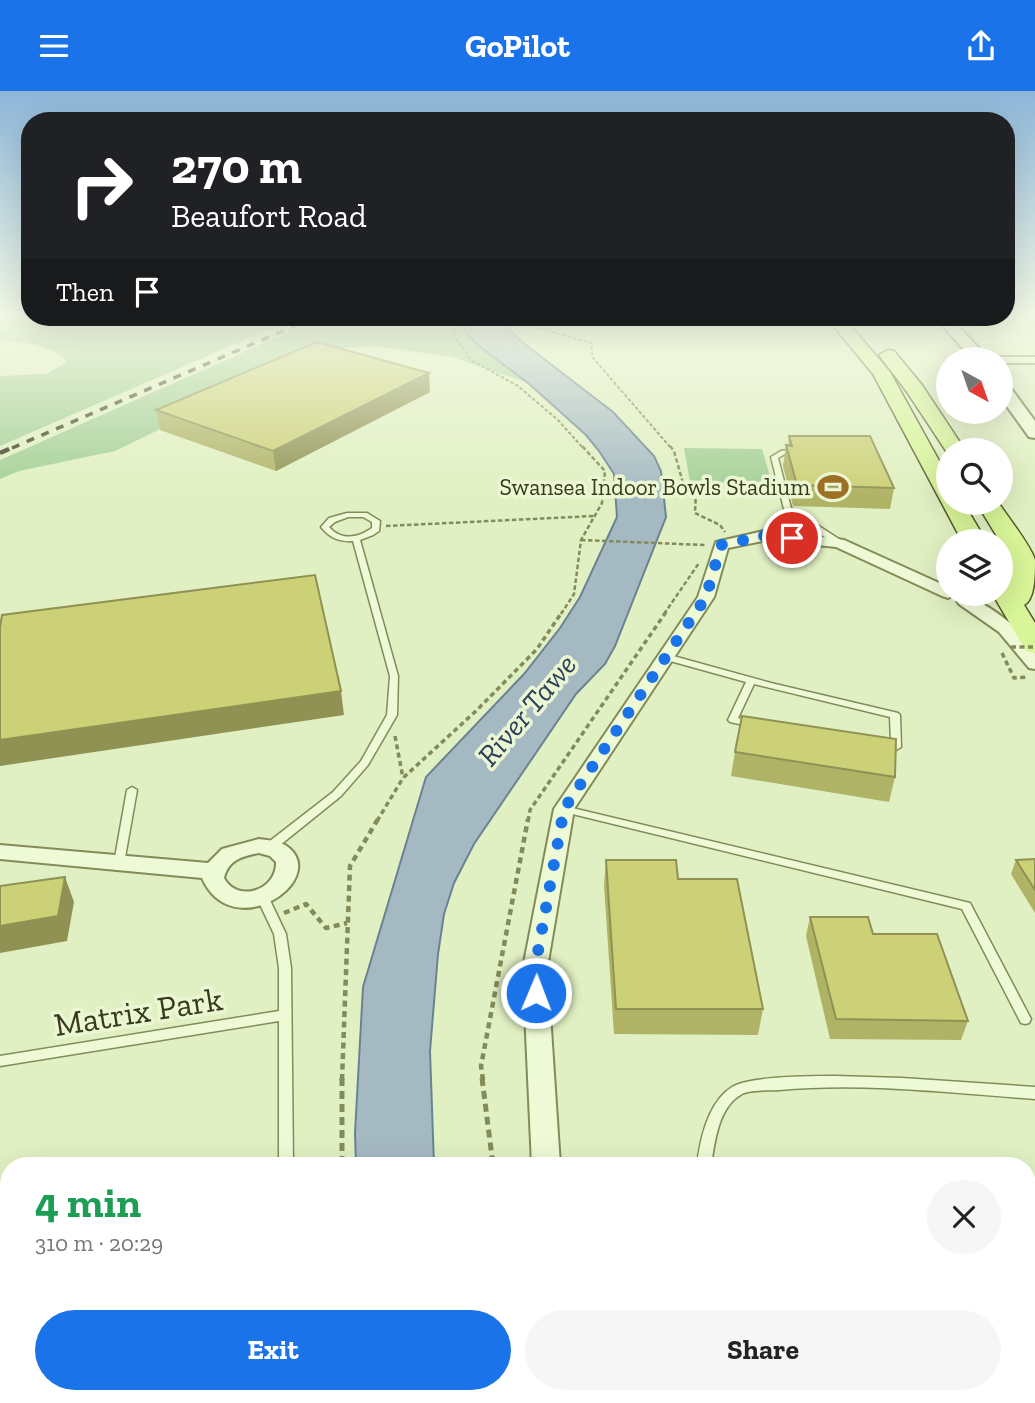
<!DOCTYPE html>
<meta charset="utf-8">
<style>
:root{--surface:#fff;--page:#f6f6f6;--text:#222;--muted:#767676;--accent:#1a73e8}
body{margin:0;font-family:"Zilla Slab",serif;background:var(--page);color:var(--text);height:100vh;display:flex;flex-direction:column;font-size:26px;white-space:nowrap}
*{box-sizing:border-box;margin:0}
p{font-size:23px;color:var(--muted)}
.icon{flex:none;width:38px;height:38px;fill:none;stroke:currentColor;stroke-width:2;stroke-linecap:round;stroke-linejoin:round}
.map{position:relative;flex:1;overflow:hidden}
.panel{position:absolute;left:0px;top:1066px;width:1036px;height:247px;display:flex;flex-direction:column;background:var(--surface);border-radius:28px 28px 0 0;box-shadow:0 7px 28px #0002}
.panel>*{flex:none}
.guide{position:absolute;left:21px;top:21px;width:994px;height:214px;border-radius:28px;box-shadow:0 7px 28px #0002;background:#202124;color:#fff;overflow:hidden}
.needle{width:46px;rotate:140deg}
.controls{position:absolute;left:936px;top:256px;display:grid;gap:14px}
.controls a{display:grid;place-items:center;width:77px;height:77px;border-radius:50%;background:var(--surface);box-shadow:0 7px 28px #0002;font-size:35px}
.pin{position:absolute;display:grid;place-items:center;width:60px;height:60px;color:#fff;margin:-30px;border:4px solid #fff;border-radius:50%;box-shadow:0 2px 7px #0007}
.me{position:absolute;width:77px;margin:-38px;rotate:1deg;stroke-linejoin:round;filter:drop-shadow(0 0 5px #0008)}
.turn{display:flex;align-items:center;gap:24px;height:147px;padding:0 35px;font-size:32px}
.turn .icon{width:91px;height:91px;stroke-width:2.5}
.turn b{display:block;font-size:49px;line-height:60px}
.then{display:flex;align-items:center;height:66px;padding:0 35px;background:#0003;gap:14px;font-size:26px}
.round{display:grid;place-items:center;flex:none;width:74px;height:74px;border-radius:37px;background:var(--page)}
.overview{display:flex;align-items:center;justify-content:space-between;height:119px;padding:0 35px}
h1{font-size:42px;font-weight:700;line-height:52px;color:#1e9e55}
.cta{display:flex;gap:14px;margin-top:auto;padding:14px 35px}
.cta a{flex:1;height:80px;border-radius:42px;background:var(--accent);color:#fff;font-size:28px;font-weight:700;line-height:80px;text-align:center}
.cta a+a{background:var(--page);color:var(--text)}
header{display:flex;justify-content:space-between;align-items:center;height:91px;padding:0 35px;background:var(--accent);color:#fff;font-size:32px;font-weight:700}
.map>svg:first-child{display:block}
.green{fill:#a4cf96}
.water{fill:#a5b9c3;stroke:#6b8391;stroke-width:2}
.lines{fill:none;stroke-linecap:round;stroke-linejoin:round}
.service-casing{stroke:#838b58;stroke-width:3}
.minor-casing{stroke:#838b58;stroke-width:4}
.secondary-casing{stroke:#676d3c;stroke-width:4}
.primary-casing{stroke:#55592d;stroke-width:3}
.path-far4{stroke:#838b58;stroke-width:2;stroke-dasharray:3.5 2;stroke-linecap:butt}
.path-far3{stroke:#838b58;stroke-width:2.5;stroke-dasharray:4.5 2.5;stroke-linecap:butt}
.path-far2{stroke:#838b58;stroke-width:3.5;stroke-dasharray:5 3.5;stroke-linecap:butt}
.path-far1{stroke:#838b58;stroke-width:4.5;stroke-dasharray:6 4.5;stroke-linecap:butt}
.path{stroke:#838b58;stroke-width:5;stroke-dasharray:8 5;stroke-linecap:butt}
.service{fill:#eefad6;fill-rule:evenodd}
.minor{fill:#eefad6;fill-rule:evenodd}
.secondary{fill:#eefad6;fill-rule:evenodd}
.primary{fill:#d8f598;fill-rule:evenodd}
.rail-far1{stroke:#373a1d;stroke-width:3.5;stroke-dasharray:8 8;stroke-linecap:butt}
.rail{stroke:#373a1d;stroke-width:4.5;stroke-dasharray:10 10;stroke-linecap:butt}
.path-bridge{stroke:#838b58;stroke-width:3.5;stroke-dasharray:5 3.5;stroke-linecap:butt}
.wall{fill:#afb365}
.shaded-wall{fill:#8f9253}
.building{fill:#ccd076;stroke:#8f9253;stroke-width:2}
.route{stroke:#1a73e8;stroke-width:12;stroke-dasharray:0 21.6}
.labels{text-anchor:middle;stroke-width:7;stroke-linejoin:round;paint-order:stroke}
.far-poi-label{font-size:23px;fill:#373a1d;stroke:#ebf7d2;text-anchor:end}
.water-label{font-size:30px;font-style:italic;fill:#2c405b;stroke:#ebf7d2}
.near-street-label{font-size:33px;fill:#373a1d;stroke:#ebf7d2}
</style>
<header><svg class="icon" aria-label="menu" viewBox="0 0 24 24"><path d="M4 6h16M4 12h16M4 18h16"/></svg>GoPilot<svg class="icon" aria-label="share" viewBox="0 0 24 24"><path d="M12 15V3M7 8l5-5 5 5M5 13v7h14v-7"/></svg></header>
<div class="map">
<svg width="1035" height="1312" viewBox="0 0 1035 1312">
<rect width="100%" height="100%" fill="#e1f0c2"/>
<g class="green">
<path d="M0,223H30V226H297L0,355V285L46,283L67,271C53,253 21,251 0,249Z"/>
<polygon points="323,226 463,226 467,244 528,292 452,266 376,255 324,259 115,360 19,380 0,388 0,369"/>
<polygon points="684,357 762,358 772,392 690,391"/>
</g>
<g class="water">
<polygon points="463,226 513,226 510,239 522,251 613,321 654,365 661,380 666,426 615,555 605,573 576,603 474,753 454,792 444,823 438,863 430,960 434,1074 356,1074 355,1042 363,896 426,686 524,583 560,537 580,506 617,426 614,383 599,360 586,344 528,292 475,252 464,239"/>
<polygon points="371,1304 464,1304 466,1312 372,1312"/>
</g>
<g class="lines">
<g class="service-casing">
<g id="service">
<polygon points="795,358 797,359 797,361 785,363 778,367 791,417 842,450 842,454 836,454 784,418 771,366 781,360"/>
<path d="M347,422H367L380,430L379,440L373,444L360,449L398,585L397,624L368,674L341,705L274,759H266L265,756L266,753L333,701L361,670L387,624L390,585L353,450C339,451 330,447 321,436L329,427ZM348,426H363L372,431V437C358,447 341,450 329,436L335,431Z"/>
<polygon points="666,563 771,592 898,622 900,624 901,656 896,659 889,657 887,655 891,652 890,626 754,593 738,627 756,631 758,633 753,636 730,631 728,629 746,591 663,568 662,566"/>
<polygon points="132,696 137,699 124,772 123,775 115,775 114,772 127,699"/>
<polygon points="564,715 970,812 1031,928 1029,932 1025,933 1021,932 962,818 560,720 559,718 560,716"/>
<polygon points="262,801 266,802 268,805 286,843 291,877 293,1074 279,1074 279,930 0,975 0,965 279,920 279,877 274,843 256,805 258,802"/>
<path d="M835,985L902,987L1035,996V1008C950,1002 864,991 779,999C768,1000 752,998 742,1003C718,1016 715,1051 711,1074H697C700,1049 708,1011 732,996C749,985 812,985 835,985Z"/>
<polygon points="1027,1164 1035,1165 1035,1179 1027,1178"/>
</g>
</g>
<g class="minor-casing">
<g id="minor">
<polygon points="1001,266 1035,266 1035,272 1001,272 1001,268 996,268"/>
<polygon points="768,439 844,449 948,496 948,502 956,502 948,507 942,505 836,456 768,449 728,457 714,506 574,718 547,877 560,1074 532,1074 523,877 554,718 698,506 716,451"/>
<path d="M965,505C984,510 1029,542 1035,561C1035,566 1035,574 1035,578L1029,577L999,541L959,513L957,510L959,507Z"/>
<path d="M259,748C267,749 278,750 285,754C334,786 233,857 202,787L0,768V754L208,772L222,758ZM259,762L270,765L276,771C277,800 237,812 224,787C228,769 243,765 259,762Z"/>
<polygon points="566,1304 598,1304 601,1312 569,1312"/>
</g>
</g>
<g class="secondary-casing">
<g id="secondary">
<polygon points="935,226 950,226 989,268 972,268"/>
<polygon points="1001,290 1007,292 1035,330 1035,347 1029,346 1001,307"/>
</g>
</g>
<g class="primary-casing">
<g id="primary">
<polygon points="826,226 843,226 890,281 948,386 948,411 963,411 986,450 962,450 873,283"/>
<polygon points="888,259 894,260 922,294 965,359 948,359 948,363 907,301 879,264"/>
<path d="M976,411H998C1007,425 1031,455 1035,469C1035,483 1035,509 1024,514L1035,532V562L1026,560L992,502H1001V490L1008,491L1001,479V463L1007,462Z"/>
</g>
</g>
<g class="path-far4">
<polyline points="455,226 454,245 471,269 518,295 558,329 583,357"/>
<polyline points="538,226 531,231 532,235 591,252 593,267 671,357"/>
</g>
<g class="path-far3">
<polyline points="670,355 674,360 683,392 696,400 695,422 720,434 725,441"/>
<polyline points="386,435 594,425"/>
<polyline points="581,449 705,454"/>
<polyline points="561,523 574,503 581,449 602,412 605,380 582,355"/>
<polyline points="664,523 699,472"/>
</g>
<g class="path-far2">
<polyline points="1002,562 1014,587 1028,586"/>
<polyline points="395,645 403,687"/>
<polyline points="377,730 403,687 477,619 537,558 562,521"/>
<polyline points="528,730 530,719 666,521"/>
</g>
<g class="path-far1">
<polyline points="284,822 306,813 326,837 347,832"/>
<polyline points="342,989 350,775 378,728"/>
<polyline points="483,989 481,975 528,728"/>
</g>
<g class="path">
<polyline points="342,987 342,1074"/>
<polyline points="482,987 493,1074"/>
<polyline points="343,1304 343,1312"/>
<polyline points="520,1304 521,1312"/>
</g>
<use href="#service" class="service"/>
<use href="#minor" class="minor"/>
<use href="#secondary" class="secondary"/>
<use href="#primary" class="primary"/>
<polyline class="rail-far1" points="12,357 315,226"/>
<polyline class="rail" points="0,362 16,355"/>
<polyline class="path-bridge" points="1011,556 1035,556"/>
</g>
<g class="wall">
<polygon points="1021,223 1035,223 1035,236"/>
<polygon points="430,301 276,380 160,339 156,319"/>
<polygon points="789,345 894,397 890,418 793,415 783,375 786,354 788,354"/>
<polygon points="735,661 895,686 889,711 731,685"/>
<polygon points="1035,768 1035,822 1011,783 1016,769"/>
<polygon points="606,769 678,788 763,918 758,944 614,943 604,794"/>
<polygon points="810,826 873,843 968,930 961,949 830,948 806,845"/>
<polygon points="9,1140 9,1237 0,1239 0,1141"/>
</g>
<g class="shaded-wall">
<polygon points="429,282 430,301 276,380 273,360"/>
<polygon points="341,600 344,624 0,675 0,649"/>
<polygon points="65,786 74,811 67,850 0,862 0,835"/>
<polygon points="9,1140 9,1227 0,1212"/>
</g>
<g class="building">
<polygon points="317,251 429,282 273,360 156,319"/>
<polygon points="789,345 870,345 894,397 797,394 786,354 792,355"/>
<polygon points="315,484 341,600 0,649 0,536 2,524"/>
<polygon points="742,625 896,648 895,686 735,661"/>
<polygon points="1035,768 1035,799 1016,769"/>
<polygon points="606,769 676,769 678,788 737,788 763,918 616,918"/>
<polygon points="65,786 58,825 0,835 0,795"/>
<polygon points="810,826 868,826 873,843 937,843 968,930 836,928"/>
<polygon points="9,1139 0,1212 0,1141"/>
</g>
<linearGradient id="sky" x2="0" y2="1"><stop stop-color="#8db6d9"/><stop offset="0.55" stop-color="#f2f8e4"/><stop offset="1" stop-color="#f2f8e4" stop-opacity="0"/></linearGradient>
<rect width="1035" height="407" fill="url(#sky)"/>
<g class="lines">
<polyline class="route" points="536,902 535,877 564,718 706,506 721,454 768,444 792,447"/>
</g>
<defs>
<g id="stadium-bare" transform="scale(2.415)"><path d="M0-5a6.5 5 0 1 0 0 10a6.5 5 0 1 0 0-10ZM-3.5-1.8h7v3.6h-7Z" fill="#9d7025" stroke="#ebf7d2" stroke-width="2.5" paint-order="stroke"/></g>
</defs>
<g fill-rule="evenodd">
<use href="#stadium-bare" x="833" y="396"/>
</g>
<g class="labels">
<g class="far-poi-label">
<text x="810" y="404">Swansea Indoor Bowls Stadium</text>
</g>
<g class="water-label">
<text transform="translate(527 619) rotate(-50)" y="10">River Tawe</text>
</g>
<g class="near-street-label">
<text transform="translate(138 920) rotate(-9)" y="12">Matrix Park</text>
</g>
</g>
</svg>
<div class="controls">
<a><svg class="needle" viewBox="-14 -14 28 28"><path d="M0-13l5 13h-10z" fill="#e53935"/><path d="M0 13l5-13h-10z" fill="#767676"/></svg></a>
<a><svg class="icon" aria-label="search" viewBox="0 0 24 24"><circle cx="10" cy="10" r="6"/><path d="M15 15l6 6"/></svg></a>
<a><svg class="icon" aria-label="layers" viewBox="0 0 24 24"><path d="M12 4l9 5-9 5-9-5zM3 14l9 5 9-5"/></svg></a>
</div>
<div class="pin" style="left:792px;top:447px;background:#d93025"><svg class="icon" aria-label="arrive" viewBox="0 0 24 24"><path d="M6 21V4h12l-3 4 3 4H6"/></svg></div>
<svg class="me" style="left:536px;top:902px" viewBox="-20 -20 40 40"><circle r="17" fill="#1a73e8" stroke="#fff" stroke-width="3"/><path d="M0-11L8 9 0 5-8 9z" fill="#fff"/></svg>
<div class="guide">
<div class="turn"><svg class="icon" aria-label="right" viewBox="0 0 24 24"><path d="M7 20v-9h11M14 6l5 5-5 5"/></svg><div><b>270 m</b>Beaufort Road</div></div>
<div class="then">Then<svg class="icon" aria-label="arrive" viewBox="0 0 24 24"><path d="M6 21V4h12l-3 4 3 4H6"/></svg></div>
</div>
<section class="panel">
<div class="overview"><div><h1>4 min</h1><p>310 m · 20:29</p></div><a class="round"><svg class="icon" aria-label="close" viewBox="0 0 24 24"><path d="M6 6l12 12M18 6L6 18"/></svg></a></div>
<div class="cta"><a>Exit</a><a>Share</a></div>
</section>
</div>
